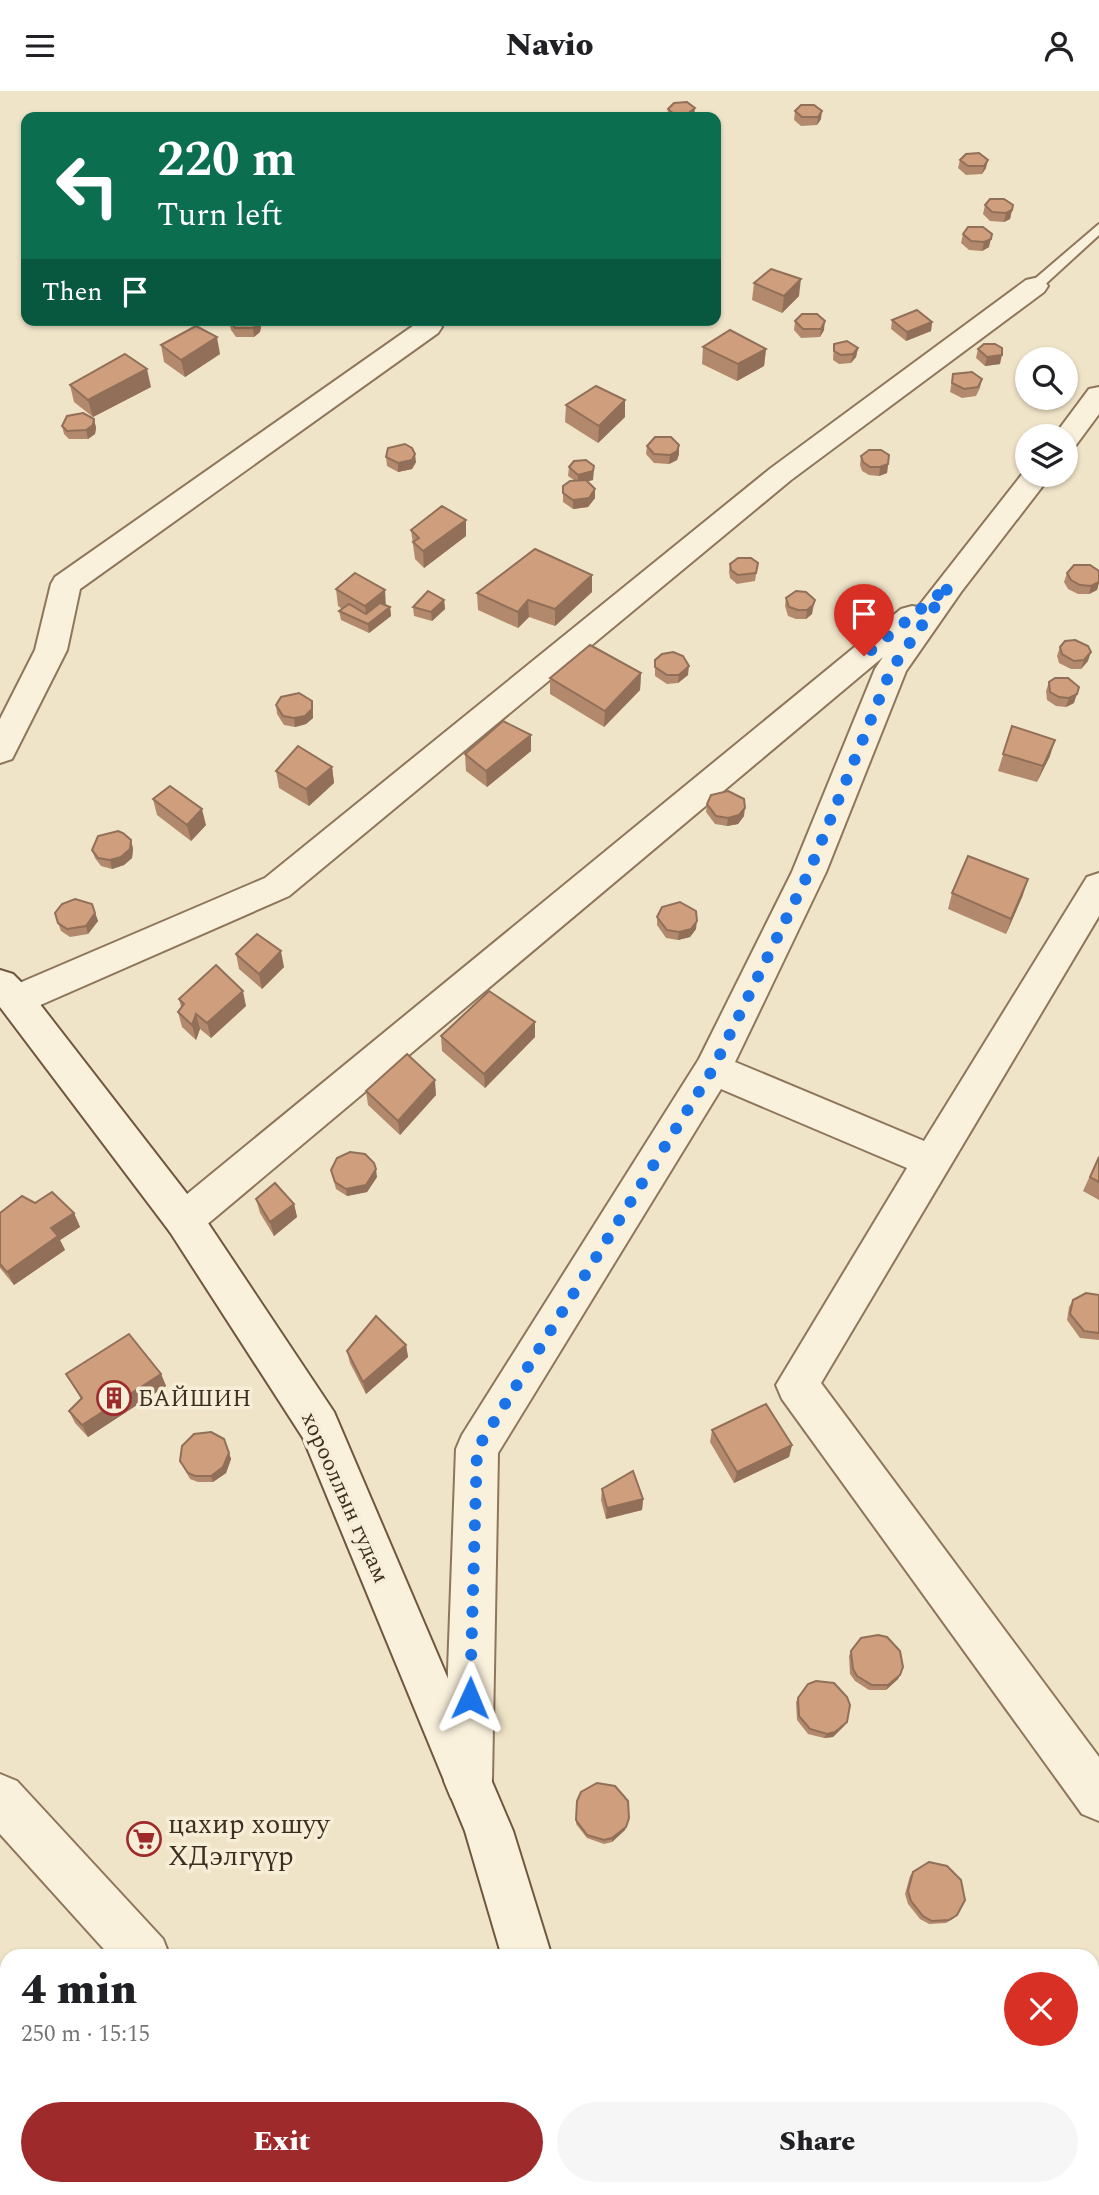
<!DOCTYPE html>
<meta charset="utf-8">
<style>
:root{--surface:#fff;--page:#f6f6f6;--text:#202124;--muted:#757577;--accent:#9e2a2b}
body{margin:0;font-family:Spectral,serif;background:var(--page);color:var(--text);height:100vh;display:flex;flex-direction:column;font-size:26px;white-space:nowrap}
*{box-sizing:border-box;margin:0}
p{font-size:23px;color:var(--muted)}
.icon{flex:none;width:38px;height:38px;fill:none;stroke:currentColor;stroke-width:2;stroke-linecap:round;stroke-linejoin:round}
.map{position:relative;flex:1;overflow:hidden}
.side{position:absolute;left:0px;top:1858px;width:1099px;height:247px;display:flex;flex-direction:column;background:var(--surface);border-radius:21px 21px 0 0;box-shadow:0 2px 5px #0004}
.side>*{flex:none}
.hud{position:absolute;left:21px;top:21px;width:700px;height:214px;border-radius:14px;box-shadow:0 2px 5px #0004;background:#0b6e4f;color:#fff;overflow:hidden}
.fabs{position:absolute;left:1015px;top:256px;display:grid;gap:14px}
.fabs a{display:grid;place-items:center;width:63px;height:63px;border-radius:50%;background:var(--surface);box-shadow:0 2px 5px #0004;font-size:35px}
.pin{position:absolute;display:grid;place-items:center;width:60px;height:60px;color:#fff;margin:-72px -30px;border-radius:50% 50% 50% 0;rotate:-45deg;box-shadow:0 0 7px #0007}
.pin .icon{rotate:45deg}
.me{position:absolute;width:77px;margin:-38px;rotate:1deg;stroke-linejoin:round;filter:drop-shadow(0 0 5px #0008)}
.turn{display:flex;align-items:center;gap:24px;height:147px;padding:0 21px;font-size:32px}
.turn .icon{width:91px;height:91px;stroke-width:2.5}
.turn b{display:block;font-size:49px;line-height:60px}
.then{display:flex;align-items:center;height:66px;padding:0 21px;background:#0003;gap:14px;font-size:26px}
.round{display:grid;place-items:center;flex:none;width:74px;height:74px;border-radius:37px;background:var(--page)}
.overview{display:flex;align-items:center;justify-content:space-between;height:119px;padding:0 21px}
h1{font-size:42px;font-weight:800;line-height:52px}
.primary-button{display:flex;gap:14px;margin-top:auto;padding:14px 21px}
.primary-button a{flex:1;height:80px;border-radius:42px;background:var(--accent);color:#fff;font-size:28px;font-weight:800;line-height:80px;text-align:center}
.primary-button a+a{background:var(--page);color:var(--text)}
header{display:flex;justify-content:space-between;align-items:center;height:91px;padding:0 21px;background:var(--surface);font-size:32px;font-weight:800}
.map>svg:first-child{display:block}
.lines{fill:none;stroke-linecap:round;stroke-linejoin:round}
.service-casing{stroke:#8d765c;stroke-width:4}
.minor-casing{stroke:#8d765c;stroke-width:4}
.secondary-casing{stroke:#6f573f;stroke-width:4}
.service{fill:#faf1dc;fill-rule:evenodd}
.minor{fill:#faf1dc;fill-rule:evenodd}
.secondary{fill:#faf1dc;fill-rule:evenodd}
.wall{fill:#b2896c}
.shaded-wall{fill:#916f58}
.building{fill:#cf9f7d;stroke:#916f58;stroke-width:2}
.route{stroke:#1a73e8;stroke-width:12;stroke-dasharray:0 21.6}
.labels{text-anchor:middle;stroke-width:7;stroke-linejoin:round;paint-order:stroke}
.poi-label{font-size:23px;fill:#3d2e20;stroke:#f7eed8;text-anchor:start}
.street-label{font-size:23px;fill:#3d2e20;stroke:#f7eed8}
.near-poi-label{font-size:28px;fill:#3d2e20;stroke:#f7eed8;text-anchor:start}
</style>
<header><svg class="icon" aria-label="menu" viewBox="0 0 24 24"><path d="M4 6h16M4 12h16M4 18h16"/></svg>Navio<svg class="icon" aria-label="person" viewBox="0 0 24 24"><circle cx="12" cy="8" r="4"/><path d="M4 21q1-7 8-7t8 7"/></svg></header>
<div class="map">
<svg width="1099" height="2104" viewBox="0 0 1099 2104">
<rect width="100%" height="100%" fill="#f0e4c8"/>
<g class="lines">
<g class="service-casing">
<polygon id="service" points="1099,133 1099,144 1040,198 1030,198 1030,192"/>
</g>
<g class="minor-casing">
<g id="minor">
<polygon points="1035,187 1044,189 1048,195 1044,201 791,389 289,805 29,919 16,923 3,919 0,905 3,899 265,787 771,377 1026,189"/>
<polygon points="434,229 442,236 438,242 80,498 67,559 12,668 0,672 0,628 35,559 51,493 55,486 420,230"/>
<polygon points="1099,296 1099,323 1076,354 1066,357 1066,345 1054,345 1089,298"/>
<polygon points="1027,377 1027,383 1052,383 961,501 906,580 826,781 735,971 924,1050 1087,786 1099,782 1099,825 821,1292 1099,1666 1099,1730 1082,1723 782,1308 776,1294 907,1077 721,998 498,1362 492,1690 485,1707 468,1714 451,1707 444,1690 456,1358 462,1344 699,968 792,781 875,578 883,566 198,1141 184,1146 170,1141 164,1129 170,1117 901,518 912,515 918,516"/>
<polygon points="0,1683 17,1690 163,1848 170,1866 111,1866 0,1743"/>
<polygon points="7,2011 7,2069 0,2072 0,2014"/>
<polygon points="479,2098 539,2098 542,2104 482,2104"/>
<polygon points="843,2098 898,2098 901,2104 846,2104"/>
</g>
</g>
<g class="secondary-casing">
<g id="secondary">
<polygon points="0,879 13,883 29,899 198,1117 334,1321 513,1740 552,1866 502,1866 465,1740 303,1347 170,1141 0,916"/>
<polygon points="571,2098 625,2098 626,2104 572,2104"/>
</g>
</g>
<use href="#service" class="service"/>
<use href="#minor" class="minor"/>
<use href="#secondary" class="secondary"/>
</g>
<g class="wall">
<polygon points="814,14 821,28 817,34 801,35 794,29 795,20"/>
<polygon points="668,18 694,26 667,26"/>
<polygon points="979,62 986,77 982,83 966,84 958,77 960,69"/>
<polygon points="985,114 1013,114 1010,128 1004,131 990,130 983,123"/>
<polygon points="983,136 989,156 982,160 969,159 961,152 963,143"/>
<polygon points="754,192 799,205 782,222 752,209"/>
<polygon points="892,229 932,231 931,240 906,250 891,238"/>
<polygon points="229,230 261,236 260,241 254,246 236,246 231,239"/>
<polygon points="795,230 824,239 820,246 801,247 794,239"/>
<polygon points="834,253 858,257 856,266 851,272 839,273 833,269"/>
<polygon points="161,254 220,263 185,286 164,271"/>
<polygon points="703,256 766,258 764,275 737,290 702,273"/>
<polygon points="978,258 1000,273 985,275 976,267"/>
<polygon points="953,283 982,288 980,297 976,305 962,307 950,301"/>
<polygon points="70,294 151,296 93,326 74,311"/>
<polygon points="566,314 625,326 598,352 565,331"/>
<polygon points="94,328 96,337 95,343 88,348 69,348 64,343 62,335"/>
<polygon points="647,355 679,363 677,369 669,373 654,372 646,363"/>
<polygon points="861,365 888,373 887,382 879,385 869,384 862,380 860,374"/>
<polygon points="386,366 416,371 412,378 398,381 387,375"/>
<polygon points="594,375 593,389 587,390 595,398 595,407 588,416 573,418 563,411 563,395 574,389 568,385 569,376"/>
<polygon points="466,429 466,445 424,477 415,468 411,439"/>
<polygon points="758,472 755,490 737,493 730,487 729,481 730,473"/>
<polygon points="1099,480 1099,492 1097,499 1089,503 1078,503 1068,498 1064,491 1067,482"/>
<polygon points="336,498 390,516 391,525 369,542 341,529 339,520 342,518 338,515"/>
<polygon points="592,501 555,535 529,526 518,537 478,519 477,502"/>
<polygon points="786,507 815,509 812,523 806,528 796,528 788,525 785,515"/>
<polygon points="444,509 445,518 432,530 414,525 413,516"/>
<polygon points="1060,556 1088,570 1081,578 1071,578 1059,572 1057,565"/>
<polygon points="655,569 688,584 678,592 667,593 655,585"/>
<polygon points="641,582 640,599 604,636 550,603 550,587"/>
<polygon points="1055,587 1074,612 1066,616 1056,615 1047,609 1046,600 1049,591"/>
<polygon points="276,614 313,618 313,627 306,633 295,636 284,634 277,623"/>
<polygon points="1012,635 1050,665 1037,691 998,680"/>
<polygon points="531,644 531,660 487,696 466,680 465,663"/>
<polygon points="332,676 334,692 309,715 279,697 276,680"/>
<polygon points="153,708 206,734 191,750 157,724"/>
<polygon points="707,713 744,725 738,733 727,735 715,733 706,721"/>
<polygon points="131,749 133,758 132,767 124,774 112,778 101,775 95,767 92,759"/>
<polygon points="952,802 1023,804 1006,843 948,818"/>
<polygon points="92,813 98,830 88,843 70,846 61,840 58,832"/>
<polygon points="657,826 696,838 690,846 678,849 666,847 657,834"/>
<polygon points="236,863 284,876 262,898 239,878"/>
<polygon points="179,908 246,915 211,947 200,938 196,949 182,936 178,921 181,916"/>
<polygon points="441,945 535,946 485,997 442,960"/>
<polygon points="366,1000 436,1004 400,1044 368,1014"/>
<polygon points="1099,1065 1099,1109 1083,1100"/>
<polygon points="331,1079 377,1086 367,1101 347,1105 336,1098"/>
<polygon points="256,1108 294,1113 297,1126 274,1145 260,1122"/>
<polygon points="35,1112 74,1122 80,1136 60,1149 65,1159 14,1194 0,1177 0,1122"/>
<polygon points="1099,1204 1099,1249 1080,1247 1067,1229 1069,1216 1073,1209"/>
<polygon points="406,1254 408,1266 366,1303 350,1272 347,1260"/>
<polygon points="66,1283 161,1283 166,1295 88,1346 75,1332 69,1320 81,1308"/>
<polygon points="712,1339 792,1354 789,1366 734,1392 710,1351"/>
<polygon points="224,1348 231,1368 226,1382 213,1391 198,1391 190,1388 180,1370"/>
<polygon points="602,1398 643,1408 642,1419 606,1428 601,1409"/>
<polygon points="851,1560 900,1584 898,1588 886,1599 869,1599 855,1590 850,1583 849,1565"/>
<polygon points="798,1607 844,1635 833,1646 824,1647 808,1643 797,1629 796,1611"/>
<polygon points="577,1710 628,1731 625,1739 612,1751 604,1753 587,1747 576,1733"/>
<polygon points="913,1781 954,1827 946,1832 929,1833 920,1828 908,1813 905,1803 910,1785"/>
<polygon points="1099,1987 1099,2045 1092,2037 1092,1993 1094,1990"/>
</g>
<g class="shaded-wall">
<polygon points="695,17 694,26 686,26 686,24"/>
<polygon points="822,20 821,28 817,34 818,26"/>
<polygon points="988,69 986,77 982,83 984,75"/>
<polygon points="1012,119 1010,128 1004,131 1006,122"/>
<polygon points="991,148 989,156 982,160 984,151"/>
<polygon points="801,188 799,205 782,222 784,205"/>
<polygon points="259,229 261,236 260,241 254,246 253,237"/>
<polygon points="825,230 824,239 820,246 821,238"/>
<polygon points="932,231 931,240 906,250 907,241"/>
<polygon points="217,246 220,263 185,286 181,269"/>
<polygon points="858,257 856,266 851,272 853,263"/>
<polygon points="766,258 764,275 737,290 738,273"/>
<polygon points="1002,264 1000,273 985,275 987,266"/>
<polygon points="147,278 151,296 93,326 88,309"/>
<polygon points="625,309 625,326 598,352 599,335"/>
<polygon points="94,328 96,337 95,343 88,348 86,339"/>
<polygon points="679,354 679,363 677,369 669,373 670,364"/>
<polygon points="415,363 416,371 412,378 398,381 398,372"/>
<polygon points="888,373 887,382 879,385 880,376"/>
<polygon points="594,375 593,389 578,393 578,384"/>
<polygon points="595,398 595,407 588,416 573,418 573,409"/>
<polygon points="466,429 466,445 424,477 423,460"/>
<polygon points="592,484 592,501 555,535 555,518"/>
<polygon points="1099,491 1097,499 1089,503 1091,495"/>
<polygon points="385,499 386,516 367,532 365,515"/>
<polygon points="444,509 445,518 432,530 431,521"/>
<polygon points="528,509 529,526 518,537 518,521"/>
<polygon points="813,514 812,523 806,528 807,519"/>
<polygon points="390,516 391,525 369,542 368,533"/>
<polygon points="1091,561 1088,570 1081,578 1084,569"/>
<polygon points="689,575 688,584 678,592 679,584"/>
<polygon points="641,582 640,599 604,636 605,620"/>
<polygon points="1077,603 1074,612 1066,616 1069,607"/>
<polygon points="312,610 313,627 306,633 295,636 294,627"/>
<polygon points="531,644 531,660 487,696 486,680"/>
<polygon points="1055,649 1050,665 1037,691 1043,675"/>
<polygon points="332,676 334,692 309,715 306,698"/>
<polygon points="745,717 744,725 738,733 727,735 728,727"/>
<polygon points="202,718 206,734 191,750 187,734"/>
<polygon points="131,749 133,758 132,767 124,774 112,778 110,769"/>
<polygon points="1028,788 1023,804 1006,843 1011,828"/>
<polygon points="95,822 98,830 88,843 86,835"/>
<polygon points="697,830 696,838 690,846 678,849 679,841"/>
<polygon points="281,860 284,876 262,898 259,883"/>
<polygon points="243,900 246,915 211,947 207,932"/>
<polygon points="196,923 200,938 196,949 192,934"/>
<polygon points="535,931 535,946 485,997 484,983"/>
<polygon points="435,989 436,1004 400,1044 398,1030"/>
<polygon points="376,1078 377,1086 367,1101 347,1105 346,1098"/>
<polygon points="294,1113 297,1126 274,1145 270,1131"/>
<polygon points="74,1122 80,1136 60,1149 65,1159 14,1194 7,1181 51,1137"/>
<polygon points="406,1254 408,1266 366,1303 363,1291"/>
<polygon points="161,1283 166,1295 88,1346 82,1334"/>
<polygon points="792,1354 789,1366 734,1392 737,1381"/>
<polygon points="229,1362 231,1368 226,1382 213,1391 211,1385"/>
<polygon points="643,1408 642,1419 606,1428 607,1417"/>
<polygon points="900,1584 898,1588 886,1599 888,1594"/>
<polygon points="847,1631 844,1635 833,1646 824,1647 827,1643"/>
<polygon points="629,1727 625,1739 612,1751 612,1747"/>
</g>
<g class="building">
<polygon points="687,11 695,17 686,24 674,23 668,18 674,12"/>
<polygon points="801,14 814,14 822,20 818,26 802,26 795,20"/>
<polygon points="979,62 988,69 984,75 968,75 960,69 966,63"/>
<polygon points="990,108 1004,108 1013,114 1012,119 1006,122 992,121 985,114"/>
<polygon points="968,136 983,136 992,143 991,148 984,151 971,150 963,143"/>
<polygon points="771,178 801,188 784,205 754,192"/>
<polygon points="917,219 932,231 907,241 892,229"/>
<polygon points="802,223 817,223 825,230 821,238 803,238 795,230"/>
<polygon points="230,229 259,229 259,232 253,237 235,237"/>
<polygon points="196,235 217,246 181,269 161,254"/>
<polygon points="730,239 766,258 738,273 703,256"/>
<polygon points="847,250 858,257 853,263 841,264 834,260 834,253"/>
<polygon points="984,253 995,253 1002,257 1002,264 987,266 978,258"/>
<polygon points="125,263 147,278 88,309 70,294"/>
<polygon points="972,281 982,288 978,296 964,298 952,292 953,283"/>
<polygon points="596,295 625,309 599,335 566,314"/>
<polygon points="83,322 94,328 93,334 86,339 67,340 62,335 67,325"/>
<polygon points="655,346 671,346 679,354 677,360 670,364 654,363 647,355"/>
<polygon points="405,353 412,357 415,363 412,369 398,372 386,366 388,357"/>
<polygon points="869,359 881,359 889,364 888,373 880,376 870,376 863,371 861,365"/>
<polygon points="586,369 594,375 593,380 578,384 569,376 574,370"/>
<polygon points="586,389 595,398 589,407 573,409 563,402 563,395 570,390"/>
<polygon points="442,415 466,429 423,460 413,451 419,447 411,439"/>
<polygon points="535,458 592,484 555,518 528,509 518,521 477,502"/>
<polygon points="738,467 751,467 758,472 756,482 738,484 731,479 730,473"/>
<polygon points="1074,474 1090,474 1099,480 1099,491 1091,495 1080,494 1071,489 1067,482"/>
<polygon points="355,482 385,499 365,515 336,498"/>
<polygon points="428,500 444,509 431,521 413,516"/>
<polygon points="796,500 806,501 815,509 813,514 807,519 798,519 789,516 786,507"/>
<polygon points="380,512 390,516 368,533 339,520 349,513 366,523"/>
<polygon points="1075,549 1088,555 1091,561 1084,569 1074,570 1062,563 1060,556 1065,550"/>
<polygon points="590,554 641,582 605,620 550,587"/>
<polygon points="673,561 683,565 689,575 679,584 667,584 655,576 655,569 662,563"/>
<polygon points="1055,587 1068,587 1079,596 1077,603 1069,607 1059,606 1050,601 1049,591"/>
<polygon points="299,602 312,610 312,618 305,625 294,627 283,625 276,614 281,606"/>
<polygon points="503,630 531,644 486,680 465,663"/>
<polygon points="1012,635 1055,649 1043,675 1003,663"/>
<polygon points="298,655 332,676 306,698 276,680"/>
<polygon points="170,695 202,718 187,734 153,708"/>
<polygon points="728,700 744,708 745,717 739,724 728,727 716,725 707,713 711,704"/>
<polygon points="118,740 123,742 131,749 130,758 121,766 110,769 98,767 92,759 98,745"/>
<polygon points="968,765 1028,788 1011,828 952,802"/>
<polygon points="75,808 92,813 95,822 86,835 67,838 58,832 55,822 62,813"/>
<polygon points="680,811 696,820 697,830 691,838 679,841 667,839 657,826 662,816"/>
<polygon points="257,843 281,860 259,883 236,863"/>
<polygon points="216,874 243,900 207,932 196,923 192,934 178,921 184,913 179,908"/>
<polygon points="489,900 535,931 484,983 441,945"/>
<polygon points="407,963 435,989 398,1030 366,1000"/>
<polygon points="350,1061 365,1063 374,1072 376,1078 366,1094 346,1098 335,1091 331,1079 337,1067"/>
<polygon points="1099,1066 1099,1091 1090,1086"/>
<polygon points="275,1092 294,1113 270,1131 256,1108"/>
<polygon points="52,1101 74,1122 51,1137 58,1145 7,1181 0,1173 0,1122 22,1105 35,1112"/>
<polygon points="1086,1202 1099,1204 1099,1242 1084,1240 1070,1223 1073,1209"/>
<polygon points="376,1225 406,1254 363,1291 347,1260"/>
<polygon points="129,1243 161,1283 82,1334 69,1320 82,1307 66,1283"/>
<polygon points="766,1313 792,1354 737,1381 712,1339"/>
<polygon points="211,1341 224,1348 229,1362 223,1376 211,1385 195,1385 188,1382 180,1370 182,1355 194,1343"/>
<polygon points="633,1380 643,1408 607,1417 602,1398"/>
<polygon points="878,1544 887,1546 900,1560 903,1576 900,1584 888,1594 872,1594 857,1585 853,1578 851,1560 861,1547"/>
<polygon points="816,1590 834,1592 847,1606 850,1614 847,1631 835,1641 827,1643 810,1638 799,1625 798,1607 808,1593"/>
<polygon points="597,1692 615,1695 628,1710 629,1727 626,1736 612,1747 604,1749 587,1744 576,1729 577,1710 581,1701"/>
<polygon points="929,1771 947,1775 961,1789 965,1809 957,1824 949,1829 932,1830 923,1825 911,1810 908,1800 913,1781"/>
<polygon points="1098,1988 1099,1988 1099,2038 1092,2030 1092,1998"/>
</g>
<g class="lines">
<polyline class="route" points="470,1607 477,1358 713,978 809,781 891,579 950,494 864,565"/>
</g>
<defs>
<g id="building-ring" transform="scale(1.75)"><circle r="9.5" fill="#f7eed8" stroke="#9e2a2b" stroke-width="1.5"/><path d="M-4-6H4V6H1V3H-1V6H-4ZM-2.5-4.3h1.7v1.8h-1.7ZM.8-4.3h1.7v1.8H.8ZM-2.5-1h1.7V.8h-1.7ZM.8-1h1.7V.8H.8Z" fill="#9e2a2b"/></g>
<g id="supermarket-ring" transform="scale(1.75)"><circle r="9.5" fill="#f7eed8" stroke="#9e2a2b" stroke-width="1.5"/><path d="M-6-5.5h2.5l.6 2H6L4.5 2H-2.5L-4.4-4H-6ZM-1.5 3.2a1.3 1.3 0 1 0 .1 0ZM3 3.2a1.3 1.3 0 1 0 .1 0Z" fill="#9e2a2b"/></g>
</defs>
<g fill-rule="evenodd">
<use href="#building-ring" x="114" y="1307"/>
<use href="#supermarket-ring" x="144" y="1748"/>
</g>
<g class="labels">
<g class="poi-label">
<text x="138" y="1315">БАЙШИН</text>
</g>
<g class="street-label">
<text transform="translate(346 1406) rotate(66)" y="8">хорооллын гудам</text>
</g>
<g class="near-poi-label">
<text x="168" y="1742">цахир хошуу<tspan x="168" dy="32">ХДэлгүүр</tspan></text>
</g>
</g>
</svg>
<div class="fabs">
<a><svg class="icon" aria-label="search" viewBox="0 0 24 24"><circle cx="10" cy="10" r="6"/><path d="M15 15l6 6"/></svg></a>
<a><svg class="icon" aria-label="layers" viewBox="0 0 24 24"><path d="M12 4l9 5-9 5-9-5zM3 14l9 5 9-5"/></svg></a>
</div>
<div class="pin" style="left:864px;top:565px;background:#d93025"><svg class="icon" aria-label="arrive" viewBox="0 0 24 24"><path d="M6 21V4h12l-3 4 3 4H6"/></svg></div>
<svg class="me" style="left:470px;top:1607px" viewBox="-20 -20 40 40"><path d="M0-17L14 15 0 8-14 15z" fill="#1a73e8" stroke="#fff" stroke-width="4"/></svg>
<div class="hud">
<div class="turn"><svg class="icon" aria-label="left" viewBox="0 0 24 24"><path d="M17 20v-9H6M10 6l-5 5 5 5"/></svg><div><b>220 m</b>Turn left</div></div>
<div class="then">Then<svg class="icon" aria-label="arrive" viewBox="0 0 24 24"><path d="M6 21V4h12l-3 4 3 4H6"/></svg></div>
</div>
<section class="side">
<div class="overview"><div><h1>4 min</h1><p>250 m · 15:15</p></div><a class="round" style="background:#d93025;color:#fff"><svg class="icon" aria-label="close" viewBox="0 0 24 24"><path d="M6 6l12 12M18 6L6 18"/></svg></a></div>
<div class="primary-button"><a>Exit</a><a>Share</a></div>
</section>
</div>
